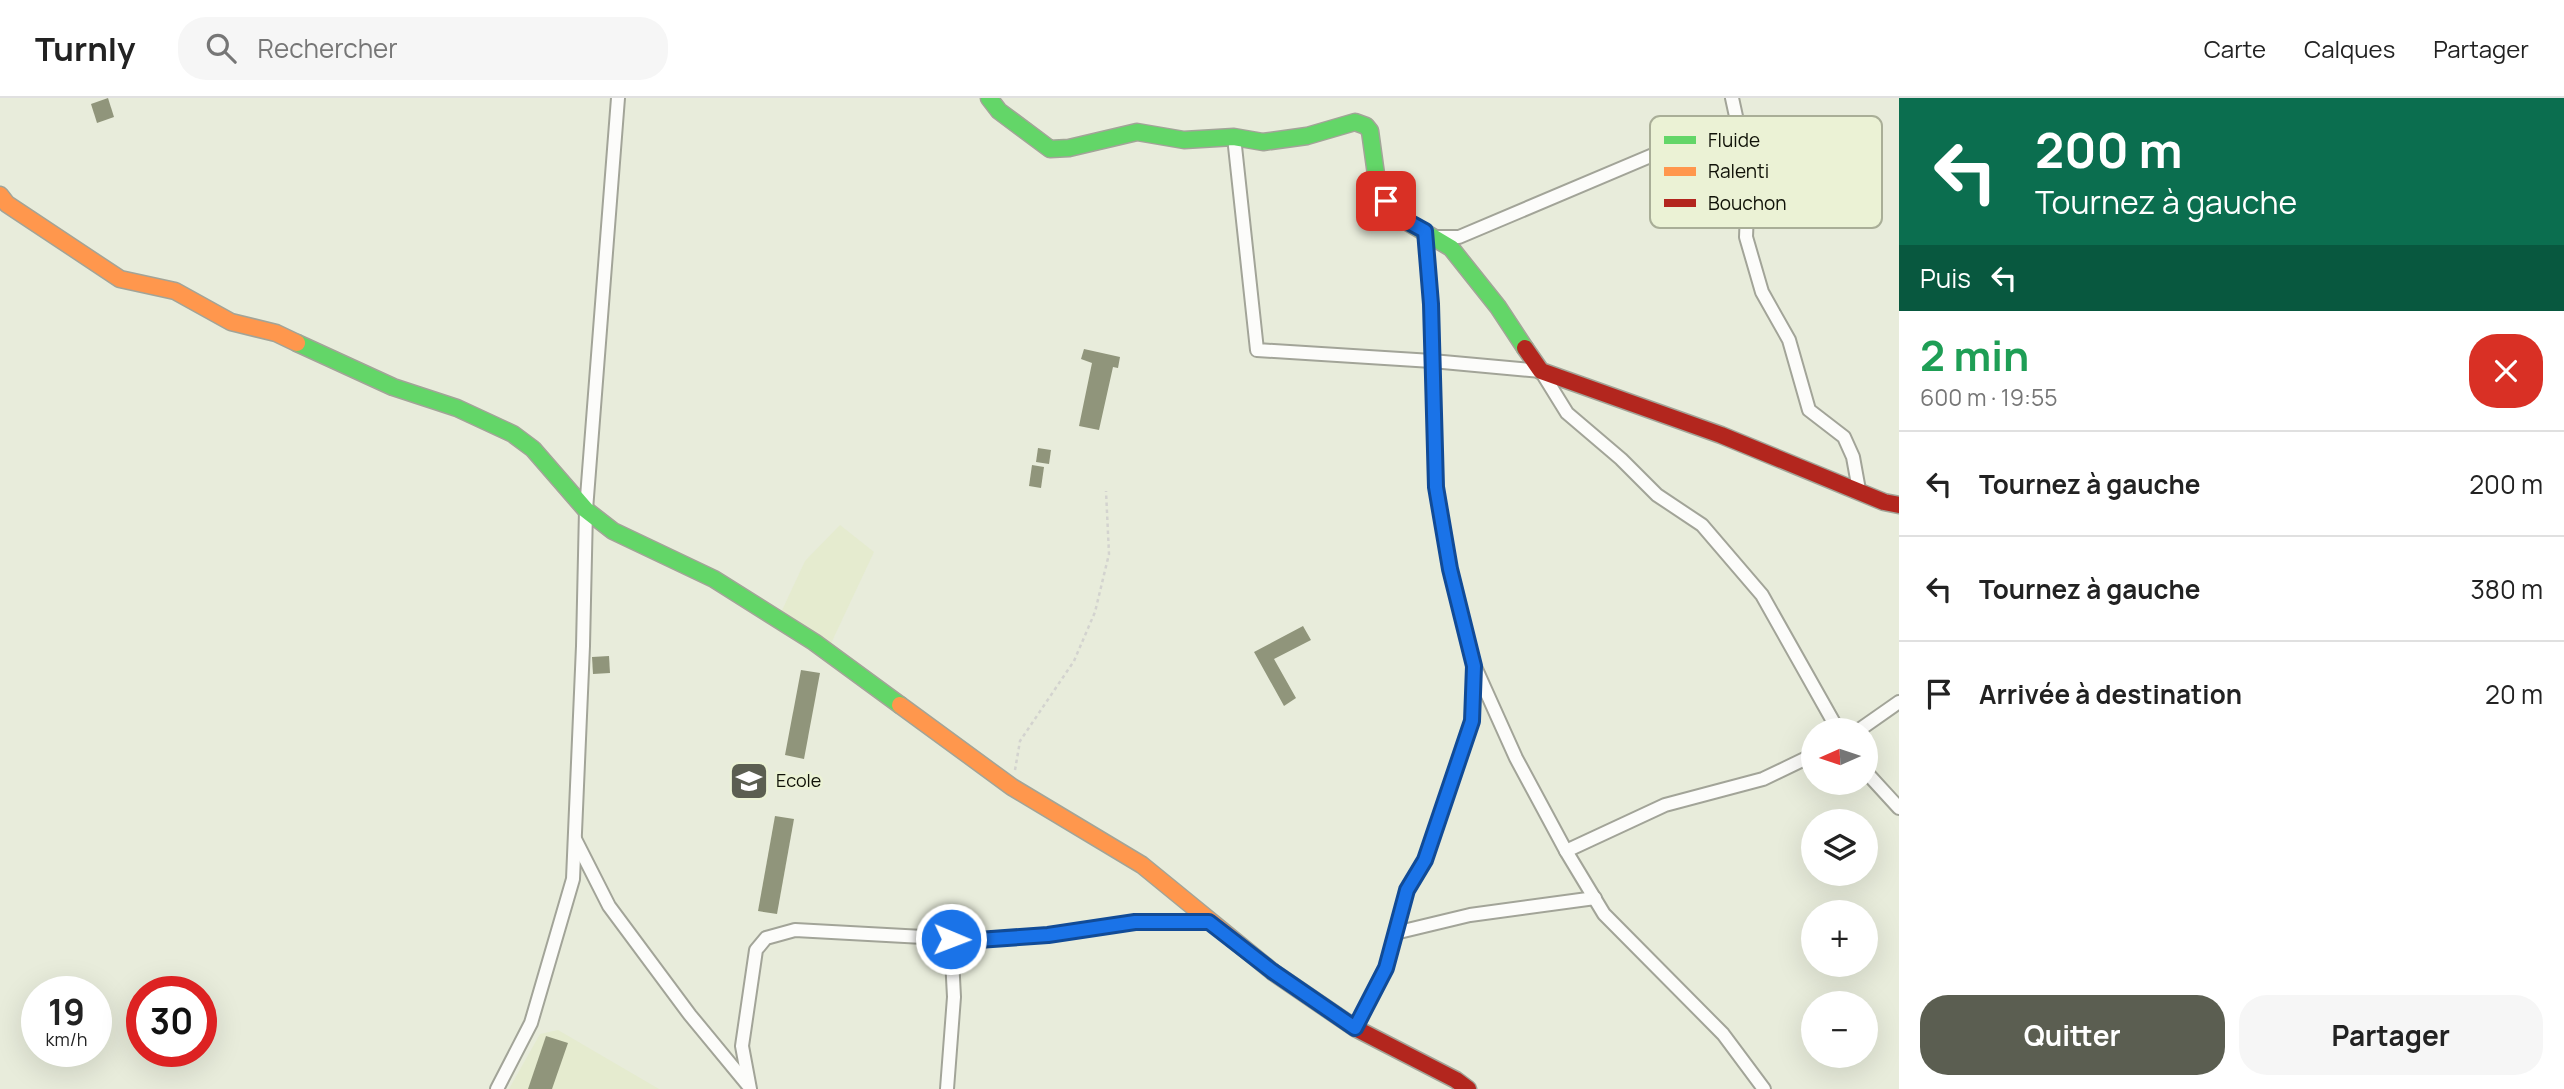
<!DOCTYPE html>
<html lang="fr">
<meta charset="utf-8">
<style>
:root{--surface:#fff;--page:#f6f6f6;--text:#222;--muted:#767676;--line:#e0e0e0;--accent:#5b5e51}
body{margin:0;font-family:Manrope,sans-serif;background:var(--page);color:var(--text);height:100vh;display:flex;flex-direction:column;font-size:26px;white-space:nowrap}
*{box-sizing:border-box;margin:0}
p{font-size:23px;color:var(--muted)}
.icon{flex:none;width:38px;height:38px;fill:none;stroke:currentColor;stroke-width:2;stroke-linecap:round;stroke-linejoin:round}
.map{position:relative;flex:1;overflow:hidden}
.details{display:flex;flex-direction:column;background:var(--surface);width:665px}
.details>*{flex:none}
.top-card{background:#0b6e4f;color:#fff;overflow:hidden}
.needle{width:46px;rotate:267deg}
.controls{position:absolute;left:1801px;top:620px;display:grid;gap:14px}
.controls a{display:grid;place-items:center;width:77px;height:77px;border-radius:50%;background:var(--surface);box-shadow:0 7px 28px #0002;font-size:35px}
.speed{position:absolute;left:21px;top:878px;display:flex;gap:14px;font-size:35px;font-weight:700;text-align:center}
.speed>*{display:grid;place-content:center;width:91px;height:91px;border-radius:50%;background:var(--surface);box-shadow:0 7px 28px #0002;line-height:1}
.speed small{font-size:18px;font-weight:400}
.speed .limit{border:10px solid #d22;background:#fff;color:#111}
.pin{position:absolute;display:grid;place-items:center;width:60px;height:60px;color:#fff;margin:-30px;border-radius:14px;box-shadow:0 4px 10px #0006}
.me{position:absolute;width:77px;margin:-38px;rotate:91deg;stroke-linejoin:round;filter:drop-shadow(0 0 5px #0008)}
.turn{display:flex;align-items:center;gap:24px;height:147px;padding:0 21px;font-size:32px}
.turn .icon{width:91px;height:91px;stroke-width:2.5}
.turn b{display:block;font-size:49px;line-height:60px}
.then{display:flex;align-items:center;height:66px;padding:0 21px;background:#0003;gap:14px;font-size:26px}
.round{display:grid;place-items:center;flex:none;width:74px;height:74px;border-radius:28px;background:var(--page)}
.summary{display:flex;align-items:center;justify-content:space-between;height:119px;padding:0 21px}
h1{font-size:42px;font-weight:700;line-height:52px;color:#1e9e55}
.cta{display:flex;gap:14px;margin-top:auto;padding:14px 21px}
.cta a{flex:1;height:80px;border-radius:28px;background:var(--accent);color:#fff;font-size:28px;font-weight:700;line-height:80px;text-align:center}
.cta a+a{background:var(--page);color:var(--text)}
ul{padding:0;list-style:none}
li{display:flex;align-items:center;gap:21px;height:105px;padding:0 21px;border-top:2px solid var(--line)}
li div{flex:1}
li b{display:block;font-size:26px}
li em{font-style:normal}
header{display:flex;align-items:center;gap:42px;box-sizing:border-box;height:98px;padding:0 35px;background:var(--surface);border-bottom:2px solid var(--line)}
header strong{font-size:33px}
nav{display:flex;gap:38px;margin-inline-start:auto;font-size:24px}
.search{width:490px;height:63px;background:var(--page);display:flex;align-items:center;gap:18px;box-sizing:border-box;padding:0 24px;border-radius:28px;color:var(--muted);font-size:26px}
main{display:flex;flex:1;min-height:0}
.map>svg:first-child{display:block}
.built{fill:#e5ebcf}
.building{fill:#90957b}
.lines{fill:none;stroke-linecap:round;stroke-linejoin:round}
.street-casing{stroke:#a2a498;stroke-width:16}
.fast-casing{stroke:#a2a498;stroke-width:19}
.slow-casing{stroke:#a2a498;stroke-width:19}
.jam-casing{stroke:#a2a498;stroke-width:19}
.path{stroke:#d3d3cf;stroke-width:2.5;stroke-dasharray:3.5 3.5;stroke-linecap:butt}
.street{stroke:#fcfcfa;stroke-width:12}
.fast{stroke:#63d668;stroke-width:16}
.slow{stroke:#ff974d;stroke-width:16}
.jam{stroke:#b3261e;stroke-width:16}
.route-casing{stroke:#114b97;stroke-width:18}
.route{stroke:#1a73e8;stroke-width:12}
.labels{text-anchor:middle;stroke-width:5;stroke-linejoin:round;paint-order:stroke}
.poi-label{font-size:18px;fill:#0f1107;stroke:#ebf2d5;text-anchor:start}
.key{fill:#ebf2d5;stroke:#a9ae97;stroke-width:2}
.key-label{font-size:19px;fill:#0f1107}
</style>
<header>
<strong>Turnly</strong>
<div class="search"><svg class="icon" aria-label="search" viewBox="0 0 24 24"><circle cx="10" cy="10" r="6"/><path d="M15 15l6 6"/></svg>Rechercher</div>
<nav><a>Carte</a><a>Calques</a><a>Partager</a></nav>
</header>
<main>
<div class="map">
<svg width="1899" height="991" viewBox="0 0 1899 991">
<rect width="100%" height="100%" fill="#e8ecdb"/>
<g class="built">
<polygon points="840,427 874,454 827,554 778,521 805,463"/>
<polygon points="558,932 659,991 509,991 540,936"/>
</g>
<g class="building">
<polygon points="108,0 114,19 97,25 91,6"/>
<polygon points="1084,251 1120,259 1118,270 1113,269 1099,332 1079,328 1092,265 1081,261"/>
<polygon points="1038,350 1051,352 1049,366 1036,364"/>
<polygon points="1032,367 1044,369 1041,390 1029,388"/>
<polygon points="1303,528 1311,542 1274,561 1296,600 1284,608 1254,554"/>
<polygon points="609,558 610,575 593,576 592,559"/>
<polygon points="801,572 820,575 804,661 785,657"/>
<polygon points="775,718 794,721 777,816 758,813"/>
<polygon points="546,938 568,945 552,991 528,991"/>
</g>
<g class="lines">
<g class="street-casing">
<g id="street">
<polyline points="1732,0 1744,55 1748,89 1746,139 1762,194 1789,242 1809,312 1844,339 1853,359 1859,392"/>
<polyline points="1234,39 1257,252 1432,263 1541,273 1567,315 1621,361 1657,397 1702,427 1762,497 1838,632"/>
<polyline points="1435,139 1459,139 1686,43 1739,31"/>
<polyline points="1476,571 1516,660 1566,753 1604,816 1723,936 1764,991"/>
<polyline points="1859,632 1899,604"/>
<polyline points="1866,674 1899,710"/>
<polyline points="575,741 609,808 690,917 747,986"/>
<polyline points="1566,753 1665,707 1763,681 1813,657"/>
<polyline points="1395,835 1470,817 1595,800"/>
<polyline points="1355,930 1386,870 1407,792 1425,762 1472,623 1474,568 1450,471 1436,389 1431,206 1425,133"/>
<polyline points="497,991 531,925 573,781 583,548 586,412 618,0"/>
<polyline points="750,991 742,948 756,852 766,840 795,832 978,842 1048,837 1135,824 1209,824"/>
<polyline points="947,991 954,899 951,841"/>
</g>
</g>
<g class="fast-casing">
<g id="fast">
<polyline points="989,0 999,13 1050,51 1069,50 1137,34 1184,42 1234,39 1263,44 1307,38 1355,24 1366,28 1370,33 1378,91 1394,116 1451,150 1498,209 1525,250"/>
<polyline points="297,245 393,289 457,310 513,336 533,351 586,412 613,433 714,481 814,544 900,607"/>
</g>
</g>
<g class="slow-casing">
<g id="slow">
<polyline points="0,97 7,106 120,181 175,193 231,224 276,235 297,245"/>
<polyline points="900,607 1012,689 1142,767 1273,874"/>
</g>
</g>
<g class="jam-casing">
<g id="jam">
<polyline points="1525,250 1541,273 1721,337 1884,404 1899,407"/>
<polyline points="1273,874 1355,930 1456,982 1468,991"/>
</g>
</g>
<polyline class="path" points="1015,672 1020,643 1074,563 1095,514 1109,456 1106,393"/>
<use href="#street" class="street"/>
<use href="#fast" class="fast"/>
<use href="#slow" class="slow"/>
<use href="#jam" class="jam"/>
</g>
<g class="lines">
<g class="route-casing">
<polyline id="route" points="951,841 978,842 1048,837 1135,824 1209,824 1272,873 1355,930 1386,870 1407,792 1425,762 1472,623 1474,568 1450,471 1436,389 1431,206 1425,133 1394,116 1386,103"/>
</g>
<use href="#route" class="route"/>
</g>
<defs>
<g id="school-square" transform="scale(2.0125)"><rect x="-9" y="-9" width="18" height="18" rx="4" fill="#5b5e51" stroke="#ebf2d5"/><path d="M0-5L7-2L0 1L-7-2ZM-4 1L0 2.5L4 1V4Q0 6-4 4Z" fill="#fff"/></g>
</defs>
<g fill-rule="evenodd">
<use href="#school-square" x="749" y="683"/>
</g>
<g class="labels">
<g class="poi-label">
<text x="776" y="689">Ecole</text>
</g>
</g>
<rect x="1650" y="18" width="232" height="112" rx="10" class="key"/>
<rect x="1664" y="38" width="32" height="8" fill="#63d668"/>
<rect x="1664" y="69" width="32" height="9" fill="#ff974d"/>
<rect x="1664" y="101" width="32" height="8" fill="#b3261e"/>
<g class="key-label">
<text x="1708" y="49">Fluide</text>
<text x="1708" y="80">Ralenti</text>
<text x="1708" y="112">Bouchon</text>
</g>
</svg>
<div class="controls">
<a><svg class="needle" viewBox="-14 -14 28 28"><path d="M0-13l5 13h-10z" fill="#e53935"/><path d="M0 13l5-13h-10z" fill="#767676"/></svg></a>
<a><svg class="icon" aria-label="layers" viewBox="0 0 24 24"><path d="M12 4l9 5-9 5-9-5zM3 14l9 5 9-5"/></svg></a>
<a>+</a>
<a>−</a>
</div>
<div class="speed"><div>19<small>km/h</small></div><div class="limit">30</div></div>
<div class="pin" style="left:1386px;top:103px;background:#d93025"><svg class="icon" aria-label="arrive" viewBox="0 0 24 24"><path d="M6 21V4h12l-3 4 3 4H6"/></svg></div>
<svg class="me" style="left:951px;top:841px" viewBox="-20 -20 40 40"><circle r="17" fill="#1a73e8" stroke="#fff" stroke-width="3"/><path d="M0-11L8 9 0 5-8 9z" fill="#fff"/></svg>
</div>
<section class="details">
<div class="top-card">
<div class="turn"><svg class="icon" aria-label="left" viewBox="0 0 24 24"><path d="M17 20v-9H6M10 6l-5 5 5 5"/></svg><div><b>200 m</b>Tournez à gauche</div></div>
<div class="then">Puis<svg class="icon" aria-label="left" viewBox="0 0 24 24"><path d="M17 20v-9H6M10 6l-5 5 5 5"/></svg></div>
</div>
<div class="summary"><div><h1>2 min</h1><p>600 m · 19:55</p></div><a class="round" style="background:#d93025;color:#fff"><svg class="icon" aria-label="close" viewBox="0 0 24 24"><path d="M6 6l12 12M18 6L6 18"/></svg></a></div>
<ul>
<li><svg class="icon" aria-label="left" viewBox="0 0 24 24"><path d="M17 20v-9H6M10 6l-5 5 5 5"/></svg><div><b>Tournez à gauche</b></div><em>200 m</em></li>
<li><svg class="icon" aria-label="left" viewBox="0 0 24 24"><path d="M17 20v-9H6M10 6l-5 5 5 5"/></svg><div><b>Tournez à gauche</b></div><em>380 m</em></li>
<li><svg class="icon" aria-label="arrive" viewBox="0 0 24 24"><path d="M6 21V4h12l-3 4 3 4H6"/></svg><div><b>Arrivée à destination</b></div><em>20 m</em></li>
</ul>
<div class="cta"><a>Quitter</a><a>Partager</a></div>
</section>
</main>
